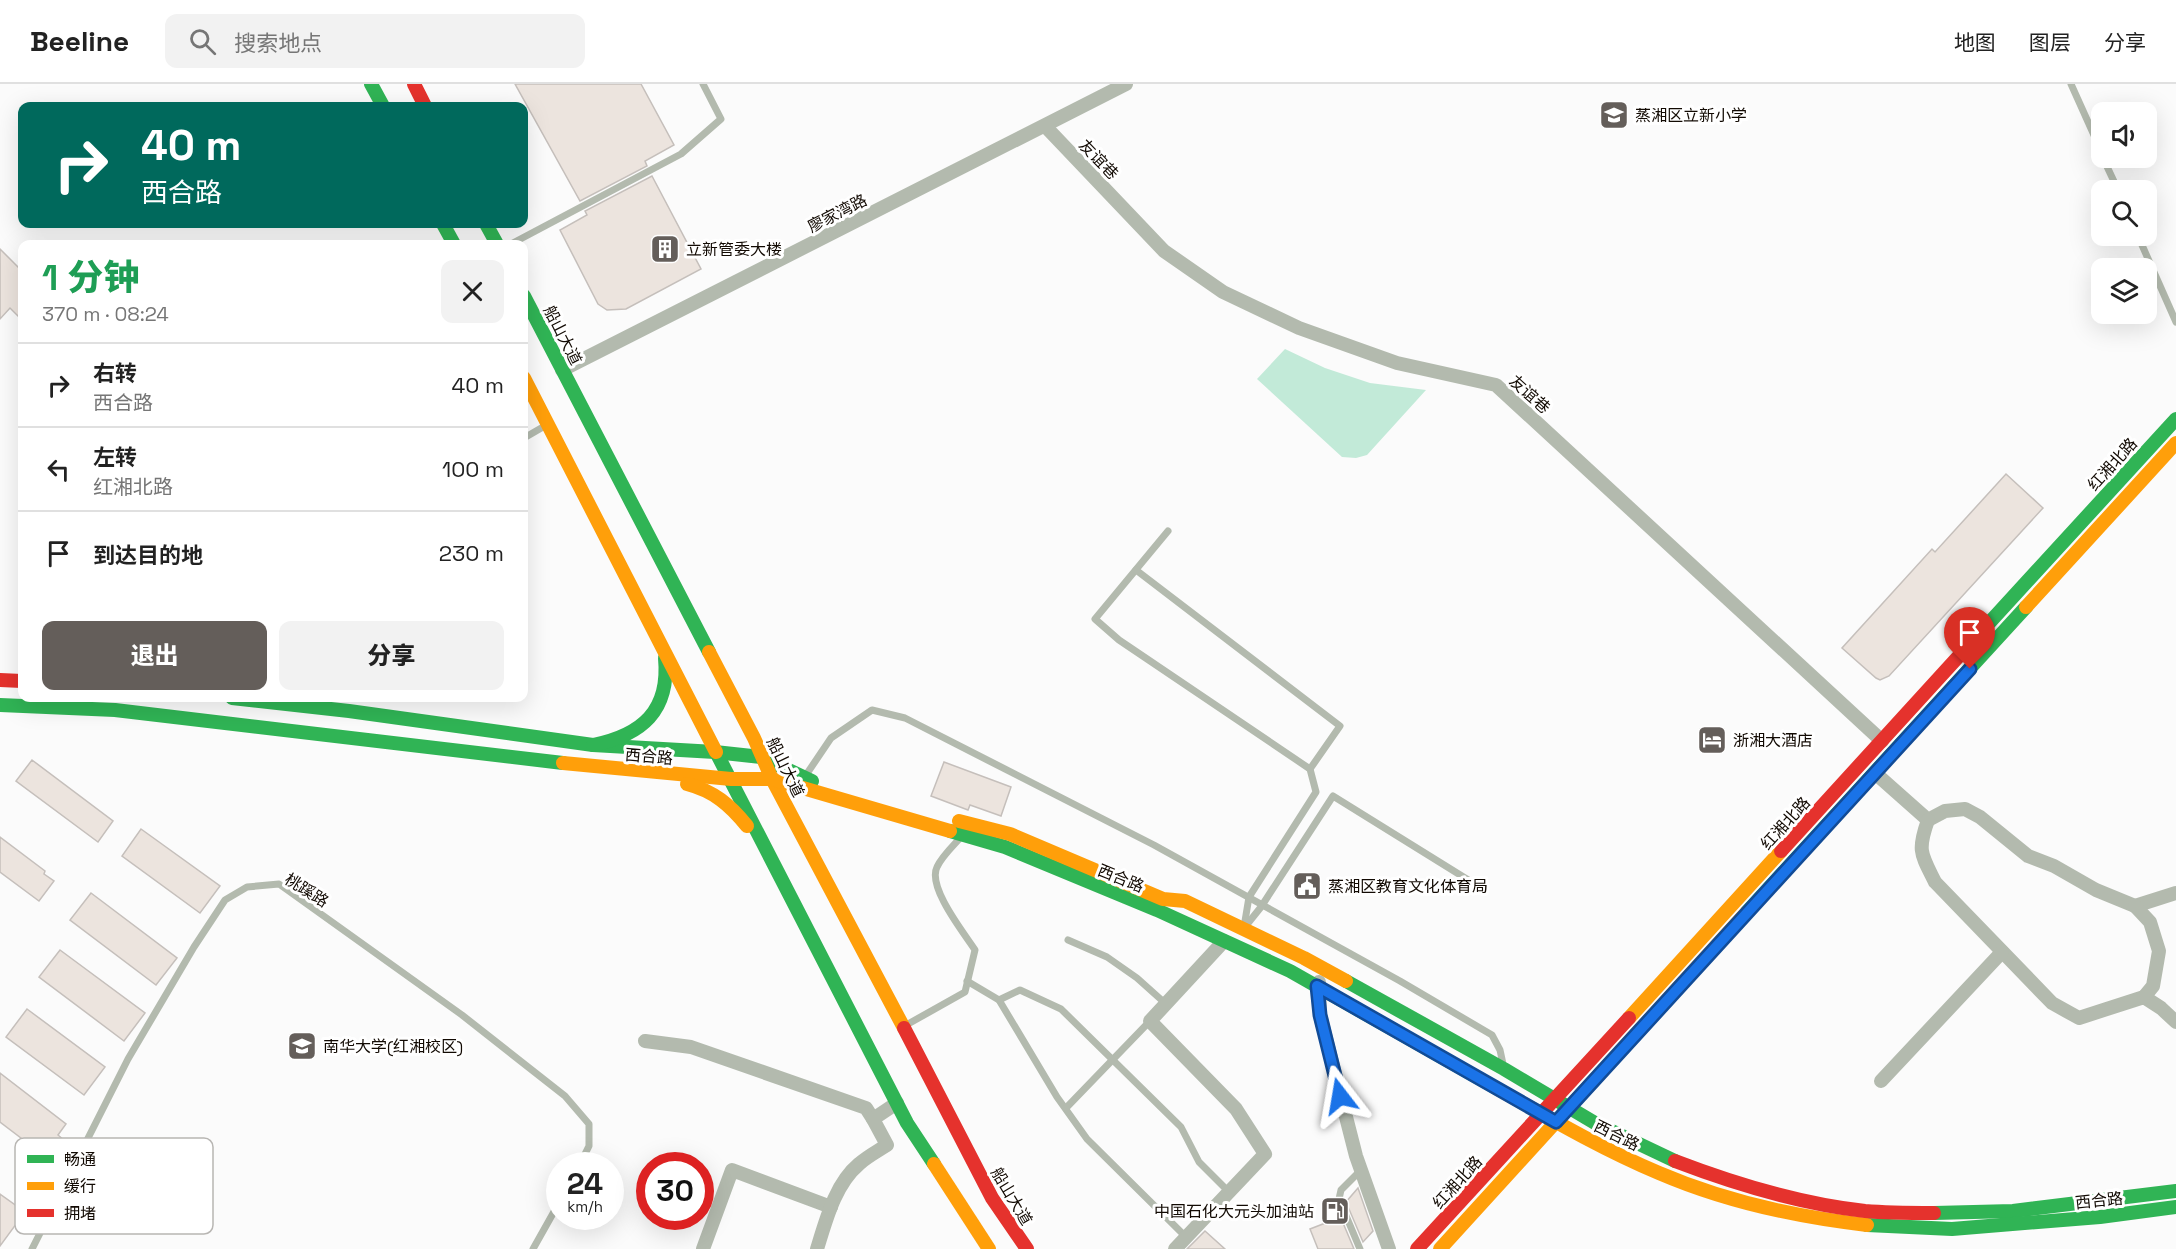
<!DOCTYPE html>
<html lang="zh">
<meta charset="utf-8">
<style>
:root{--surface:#fff;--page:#f2f2f2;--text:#222;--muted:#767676;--line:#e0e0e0;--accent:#645e5a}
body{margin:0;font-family:"Space Grotesk","Noto Sans SC",sans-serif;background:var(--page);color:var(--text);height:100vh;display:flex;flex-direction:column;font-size:22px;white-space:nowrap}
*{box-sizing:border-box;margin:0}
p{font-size:20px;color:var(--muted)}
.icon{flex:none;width:33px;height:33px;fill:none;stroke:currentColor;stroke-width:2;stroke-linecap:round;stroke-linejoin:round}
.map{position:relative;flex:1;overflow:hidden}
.details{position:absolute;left:18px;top:156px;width:510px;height:462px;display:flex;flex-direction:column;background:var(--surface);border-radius:12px;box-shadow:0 6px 24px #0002}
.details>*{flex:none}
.banner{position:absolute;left:18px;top:18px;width:510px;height:126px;border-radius:12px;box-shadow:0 6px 24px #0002;background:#00695c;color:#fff;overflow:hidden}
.buttons{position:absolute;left:2091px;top:18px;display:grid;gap:12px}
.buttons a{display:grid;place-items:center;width:66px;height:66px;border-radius:12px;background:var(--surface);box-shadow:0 6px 24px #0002;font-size:30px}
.speed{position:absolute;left:546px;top:1068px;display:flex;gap:12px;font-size:30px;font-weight:700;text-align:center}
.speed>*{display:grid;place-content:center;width:78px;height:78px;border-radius:50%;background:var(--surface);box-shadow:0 6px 24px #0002;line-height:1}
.speed small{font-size:15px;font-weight:400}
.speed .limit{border:9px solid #d22;background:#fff;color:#111}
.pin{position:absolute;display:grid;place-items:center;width:51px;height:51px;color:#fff;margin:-62px -26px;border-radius:50% 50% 50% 0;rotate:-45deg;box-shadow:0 0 6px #0007}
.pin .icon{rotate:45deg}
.me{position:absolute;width:66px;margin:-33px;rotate:346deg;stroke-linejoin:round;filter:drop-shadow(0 0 4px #0008)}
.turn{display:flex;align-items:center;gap:21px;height:126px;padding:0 24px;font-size:27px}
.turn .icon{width:78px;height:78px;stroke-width:2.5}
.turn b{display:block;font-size:42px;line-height:51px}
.round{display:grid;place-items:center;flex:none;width:63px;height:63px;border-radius:12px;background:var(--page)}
.summary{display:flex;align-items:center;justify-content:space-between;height:102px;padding:0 24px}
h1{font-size:36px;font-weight:800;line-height:45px;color:#1e9e55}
.cta{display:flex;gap:12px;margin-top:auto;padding:12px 24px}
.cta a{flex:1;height:69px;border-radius:12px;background:var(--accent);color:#fff;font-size:24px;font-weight:800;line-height:69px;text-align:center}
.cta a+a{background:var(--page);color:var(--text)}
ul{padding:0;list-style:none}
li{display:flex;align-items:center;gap:18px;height:84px;padding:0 24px;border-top:2px solid var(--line)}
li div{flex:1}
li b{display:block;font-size:22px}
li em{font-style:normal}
header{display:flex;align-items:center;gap:36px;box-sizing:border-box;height:84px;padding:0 30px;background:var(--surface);border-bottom:2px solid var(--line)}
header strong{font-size:28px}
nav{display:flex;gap:33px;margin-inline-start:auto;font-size:21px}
.search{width:420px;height:54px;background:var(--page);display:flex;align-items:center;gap:15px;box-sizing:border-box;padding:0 21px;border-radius:12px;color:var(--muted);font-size:22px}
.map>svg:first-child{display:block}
.green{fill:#c2ead8}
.building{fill:#ece4de;stroke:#c5bfbb;stroke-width:1.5}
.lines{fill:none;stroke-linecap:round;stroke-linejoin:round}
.lane{stroke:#b3baae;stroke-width:7}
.street{stroke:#b3baae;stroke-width:14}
.fast{stroke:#30b455;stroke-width:14}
.slow{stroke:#ff9f0a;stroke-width:14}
.jam{stroke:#e5322d;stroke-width:14}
.route-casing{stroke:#114b97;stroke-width:15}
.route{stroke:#1a73e8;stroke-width:10}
.labels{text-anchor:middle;stroke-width:6;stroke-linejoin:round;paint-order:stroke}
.poi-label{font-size:16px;fill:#120a03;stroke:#fff;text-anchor:start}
.street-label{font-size:16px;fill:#120a03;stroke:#fff}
.key{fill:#fff;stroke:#b8b6b3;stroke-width:1.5}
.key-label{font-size:16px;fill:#120a03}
</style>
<header>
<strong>Beeline</strong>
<div class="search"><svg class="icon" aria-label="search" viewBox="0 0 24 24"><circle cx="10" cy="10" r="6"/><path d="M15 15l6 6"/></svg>搜索地点</div>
<nav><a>地图</a><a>图层</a><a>分享</a></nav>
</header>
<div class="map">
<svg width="2176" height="1165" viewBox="0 0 2176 1165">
<rect width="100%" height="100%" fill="#fbfbfb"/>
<polygon class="green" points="1285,265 1325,284 1370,299 1426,306 1367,371 1356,374 1342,373 1257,295"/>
<g class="building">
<polygon points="515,0 641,0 674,61 645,77 647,82 580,117"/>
<polygon points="652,92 701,185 626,225 607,226 598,220 560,146 587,131 585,127"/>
<polygon points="0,165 22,187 22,236 10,224 0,235"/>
<polygon points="2006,390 2043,424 1889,592 1880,596 1876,594 1842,564 1932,465 1935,468"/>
<polygon points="32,676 113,737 98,758 16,697"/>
<polygon points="944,678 1011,703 1001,732 970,721 968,726 931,712"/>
<polygon points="141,745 220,802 200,829 122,772"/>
<polygon points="0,753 45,787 44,790 54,797 39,817 0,788"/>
<polygon points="91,809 177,874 156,901 70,836"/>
<polygon points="60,866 145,929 124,957 39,893"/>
<polygon points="27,925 105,983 84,1011 6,953"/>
<polygon points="0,989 66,1040 58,1051 65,1057 53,1072 45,1066 42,1070 0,1038"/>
<polygon points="1358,1104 1373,1147 1363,1158 1346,1118"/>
<polygon points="0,1110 25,1128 0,1162"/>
<polygon points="1338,1127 1354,1165 1318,1165 1310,1145 1328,1138"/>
<polygon points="1205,1147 1225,1165 1187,1165"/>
</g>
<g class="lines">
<g class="lane">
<polyline points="2071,0 2102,69"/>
<polyline points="2103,74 2118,106"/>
<polyline points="2138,152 2176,238"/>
<polyline points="511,160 681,70 721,35 703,0"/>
<polyline points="524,354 543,343"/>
<polyline points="1168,447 1095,535 1119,556 1310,685 1316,708 1249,813 1244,843"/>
<polyline points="1136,486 1340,642 1310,685"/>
<polyline points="806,691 831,654 872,626 905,634 1154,761 1400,897 1492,951 1500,966 1503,980"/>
<polyline points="1245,843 1261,823 1333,712 1478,802"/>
<polyline points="1068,856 1107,873 1137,894 1166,920"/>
<polyline points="967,897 999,916 1057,1013 1087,1055 1186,1153"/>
<polyline points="999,916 1020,906 1061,925 1181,1043 1199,1078 1229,1108"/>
<path d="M908,940L965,908L975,866C964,849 927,803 937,783C942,772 953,762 961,753"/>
<polyline points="1066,1024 1150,937"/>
<polyline points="32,1165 128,975 194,863 225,816 247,803 279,800 462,931 565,1012 589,1040 589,1062 579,1082"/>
<polyline points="533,1165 560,1117"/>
<polyline points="1360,1165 1339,1115 1341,1106 1361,1086"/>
</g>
<g class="street">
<polyline points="1045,42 1164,167 1223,208 1299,244 1397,279 1496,301 1882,657"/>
<polyline points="562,286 1126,0"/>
<polyline points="1875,689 1928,736 1945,727 1965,725 1980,733 2028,772 2054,782 2096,806 2135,822 2176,809"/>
<path d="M1928,736C1917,767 1921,770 1935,798L2052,919L2079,934L2144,913L2161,924L2176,938"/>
<polyline points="2135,822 2150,838 2159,867 2153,902 2144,913"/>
<polyline points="1319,898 1320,931 1356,1072 1389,1165"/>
<polyline points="645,957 691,963 866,1024 873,1035"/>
<polyline points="1881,997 2002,868"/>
<polyline points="703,1165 732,1086 831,1123"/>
<path d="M817,1165C826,1136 835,1100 859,1080C868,1072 878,1067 887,1061L873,1035L897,1019"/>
<polyline points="1175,1165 1265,1070 1236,1025 1150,937 1224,857"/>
</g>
<g class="fast">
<polyline points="371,0 383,22"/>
<polyline points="443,140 454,160"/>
<polyline points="486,140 497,160"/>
<polyline points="524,212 709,568"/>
<polyline points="1979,550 2176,335"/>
<polyline points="232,614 349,627 593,661 715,668 761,673 812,697"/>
<polyline points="0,621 115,626 563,679"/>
<path d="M593,661C642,651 670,627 665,574"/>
<polyline points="716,668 907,1039 934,1080"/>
<polyline points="950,747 1005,763 1157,826 1290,887 1496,1004"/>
<polyline points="1747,828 2026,523"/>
<polyline points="1346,897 1504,985 1595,1039 1675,1077"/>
<polyline points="1934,1129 2013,1127 2176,1107"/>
<polyline points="1867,1141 1952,1145 2100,1133 2176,1123"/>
</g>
<g class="slow">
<polyline points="524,294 716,668"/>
<polyline points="2026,523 2176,359"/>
<polyline points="709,568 754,654 772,695 904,944"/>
<polyline points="563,679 731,695 772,695 950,747"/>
<path d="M687,700C714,707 730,721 747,742"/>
<polyline points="959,737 1010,750 1163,815 1185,817 1304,874 1346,897"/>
<polyline points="1629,934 1781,767"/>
<path d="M1496,1004C1549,1034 1602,1065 1659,1089C1724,1117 1797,1133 1867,1141"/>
<polyline points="934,1080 989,1165"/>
<polyline points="1440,1165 1747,828"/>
</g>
<g class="jam">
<polyline points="414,0 425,22"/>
<polyline points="0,596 22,597"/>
<polyline points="1781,767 1979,550"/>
<polyline points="904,944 992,1114 1027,1165"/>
<path d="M1675,1077C1735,1100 1801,1120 1865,1127C1888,1129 1911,1129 1934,1129"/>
<polyline points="1417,1165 1629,934"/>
</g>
</g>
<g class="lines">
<g class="route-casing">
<polyline id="route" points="1340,1012 1320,931 1317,902 1556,1038 1970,585"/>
</g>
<use href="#route" class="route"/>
</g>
<defs>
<g id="school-square" transform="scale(1.5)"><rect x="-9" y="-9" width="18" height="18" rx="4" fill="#645e5a" stroke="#fff"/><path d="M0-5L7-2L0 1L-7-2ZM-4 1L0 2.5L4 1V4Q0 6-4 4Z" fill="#fff"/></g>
<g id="building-square" transform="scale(1.5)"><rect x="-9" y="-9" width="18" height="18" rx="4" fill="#645e5a" stroke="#fff"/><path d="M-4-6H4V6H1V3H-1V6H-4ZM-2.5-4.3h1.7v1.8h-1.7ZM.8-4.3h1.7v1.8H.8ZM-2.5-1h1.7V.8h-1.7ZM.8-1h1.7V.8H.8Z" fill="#fff"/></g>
<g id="hotel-square" transform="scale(1.5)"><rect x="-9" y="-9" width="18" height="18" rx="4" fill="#645e5a" stroke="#fff"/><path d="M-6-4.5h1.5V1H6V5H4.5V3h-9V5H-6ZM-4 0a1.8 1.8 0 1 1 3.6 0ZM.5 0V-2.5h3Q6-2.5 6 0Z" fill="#fff"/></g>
<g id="civic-square" transform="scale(1.5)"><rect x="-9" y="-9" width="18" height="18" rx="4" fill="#645e5a" stroke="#fff"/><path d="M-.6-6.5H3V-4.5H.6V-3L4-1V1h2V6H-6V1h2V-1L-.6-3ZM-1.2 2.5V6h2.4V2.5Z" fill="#fff"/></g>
<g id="university-square" transform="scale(1.5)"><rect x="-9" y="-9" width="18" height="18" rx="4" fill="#645e5a" stroke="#fff"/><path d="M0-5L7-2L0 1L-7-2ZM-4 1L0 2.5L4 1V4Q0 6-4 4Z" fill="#fff"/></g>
<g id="fuel-square" transform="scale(1.5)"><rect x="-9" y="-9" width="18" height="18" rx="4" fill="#645e5a" stroke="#fff"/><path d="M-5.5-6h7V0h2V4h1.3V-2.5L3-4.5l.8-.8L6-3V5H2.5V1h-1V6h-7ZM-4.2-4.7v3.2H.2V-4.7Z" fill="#fff"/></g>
</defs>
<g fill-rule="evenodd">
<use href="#school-square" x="1614" y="31"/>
<use href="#building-square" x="665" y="165"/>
<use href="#hotel-square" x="1712" y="656"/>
<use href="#civic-square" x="1307" y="802"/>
<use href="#university-square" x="302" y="962"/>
<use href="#fuel-square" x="1335" y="1127"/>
</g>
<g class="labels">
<g class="poi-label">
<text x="1635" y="37">蒸湘区立新小学</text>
<text x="686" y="171">立新管委大楼</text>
<text x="1733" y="662">浙湘大酒店</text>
<text x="1328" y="808">蒸湘区教育文化体育局</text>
<text x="323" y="968">南华大学(红湘校区)</text>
<text x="1314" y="1133" text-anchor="end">中国石化大元头加油站</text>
</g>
<g class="street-label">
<text transform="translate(1099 75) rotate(46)" y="6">友谊巷</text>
<text transform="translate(837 129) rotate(-27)" y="6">廖家湾路</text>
<text transform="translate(563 251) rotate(63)" y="6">船山大道</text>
<text transform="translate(1530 310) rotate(42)" y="6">友谊巷</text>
<text transform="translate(2112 380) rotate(-48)" y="6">红湘北路</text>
<text transform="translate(649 672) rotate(5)" y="6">西合路</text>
<text transform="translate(786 683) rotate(64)" y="6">船山大道</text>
<text transform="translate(1785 739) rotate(-48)" y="6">红湘北路</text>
<text transform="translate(1121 794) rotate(22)" y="6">西合路</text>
<text transform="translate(307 806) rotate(32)" y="6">桃蹊路</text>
<text transform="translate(1617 1051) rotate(26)" y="6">西合路</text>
<text transform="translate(1457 1098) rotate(-48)" y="6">红湘北路</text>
<text transform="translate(1012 1112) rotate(59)" y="6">船山大道</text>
<text transform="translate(2099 1116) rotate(-6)" y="6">西合路</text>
</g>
</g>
<rect x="15" y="1054" width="198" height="96" rx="9" class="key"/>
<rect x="27" y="1071" width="27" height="8" fill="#30b455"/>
<rect x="27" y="1098" width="27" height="8" fill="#ff9f0a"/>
<rect x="27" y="1125" width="27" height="8" fill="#e5322d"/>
<g class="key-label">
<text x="64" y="1081">畅通</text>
<text x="64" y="1108">缓行</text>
<text x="64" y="1135">拥堵</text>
</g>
</svg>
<div class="buttons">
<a><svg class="icon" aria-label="sound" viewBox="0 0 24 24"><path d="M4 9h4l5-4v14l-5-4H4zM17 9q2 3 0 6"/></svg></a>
<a><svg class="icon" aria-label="search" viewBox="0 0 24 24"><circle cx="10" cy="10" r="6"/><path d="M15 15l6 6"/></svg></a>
<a><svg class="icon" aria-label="layers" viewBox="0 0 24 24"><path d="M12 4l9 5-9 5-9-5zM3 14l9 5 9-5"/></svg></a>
</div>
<div class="speed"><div>24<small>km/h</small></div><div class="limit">30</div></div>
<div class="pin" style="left:1970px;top:585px;background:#d93025"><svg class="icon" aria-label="arrive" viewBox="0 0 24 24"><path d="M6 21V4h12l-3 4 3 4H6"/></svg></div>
<svg class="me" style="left:1340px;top:1012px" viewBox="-20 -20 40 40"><path d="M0-17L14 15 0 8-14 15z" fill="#1a73e8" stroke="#fff" stroke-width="4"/></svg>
<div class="banner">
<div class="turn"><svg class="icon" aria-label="right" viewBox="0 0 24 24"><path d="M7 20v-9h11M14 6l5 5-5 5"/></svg><div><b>40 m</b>西合路</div></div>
</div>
<section class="details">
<div class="summary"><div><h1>1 分钟</h1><p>370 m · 08:24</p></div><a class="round"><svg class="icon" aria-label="close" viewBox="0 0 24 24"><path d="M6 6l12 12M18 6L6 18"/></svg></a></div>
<ul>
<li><svg class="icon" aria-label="right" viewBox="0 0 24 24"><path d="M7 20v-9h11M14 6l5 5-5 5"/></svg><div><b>右转</b><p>西合路</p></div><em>40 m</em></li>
<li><svg class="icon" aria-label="left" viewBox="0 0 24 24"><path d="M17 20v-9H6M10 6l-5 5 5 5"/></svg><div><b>左转</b><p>红湘北路</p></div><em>100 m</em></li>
<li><svg class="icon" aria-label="arrive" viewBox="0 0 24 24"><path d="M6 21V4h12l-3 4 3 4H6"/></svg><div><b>到达目的地</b></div><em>230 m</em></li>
</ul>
<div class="cta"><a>退出</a><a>分享</a></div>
</section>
</div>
